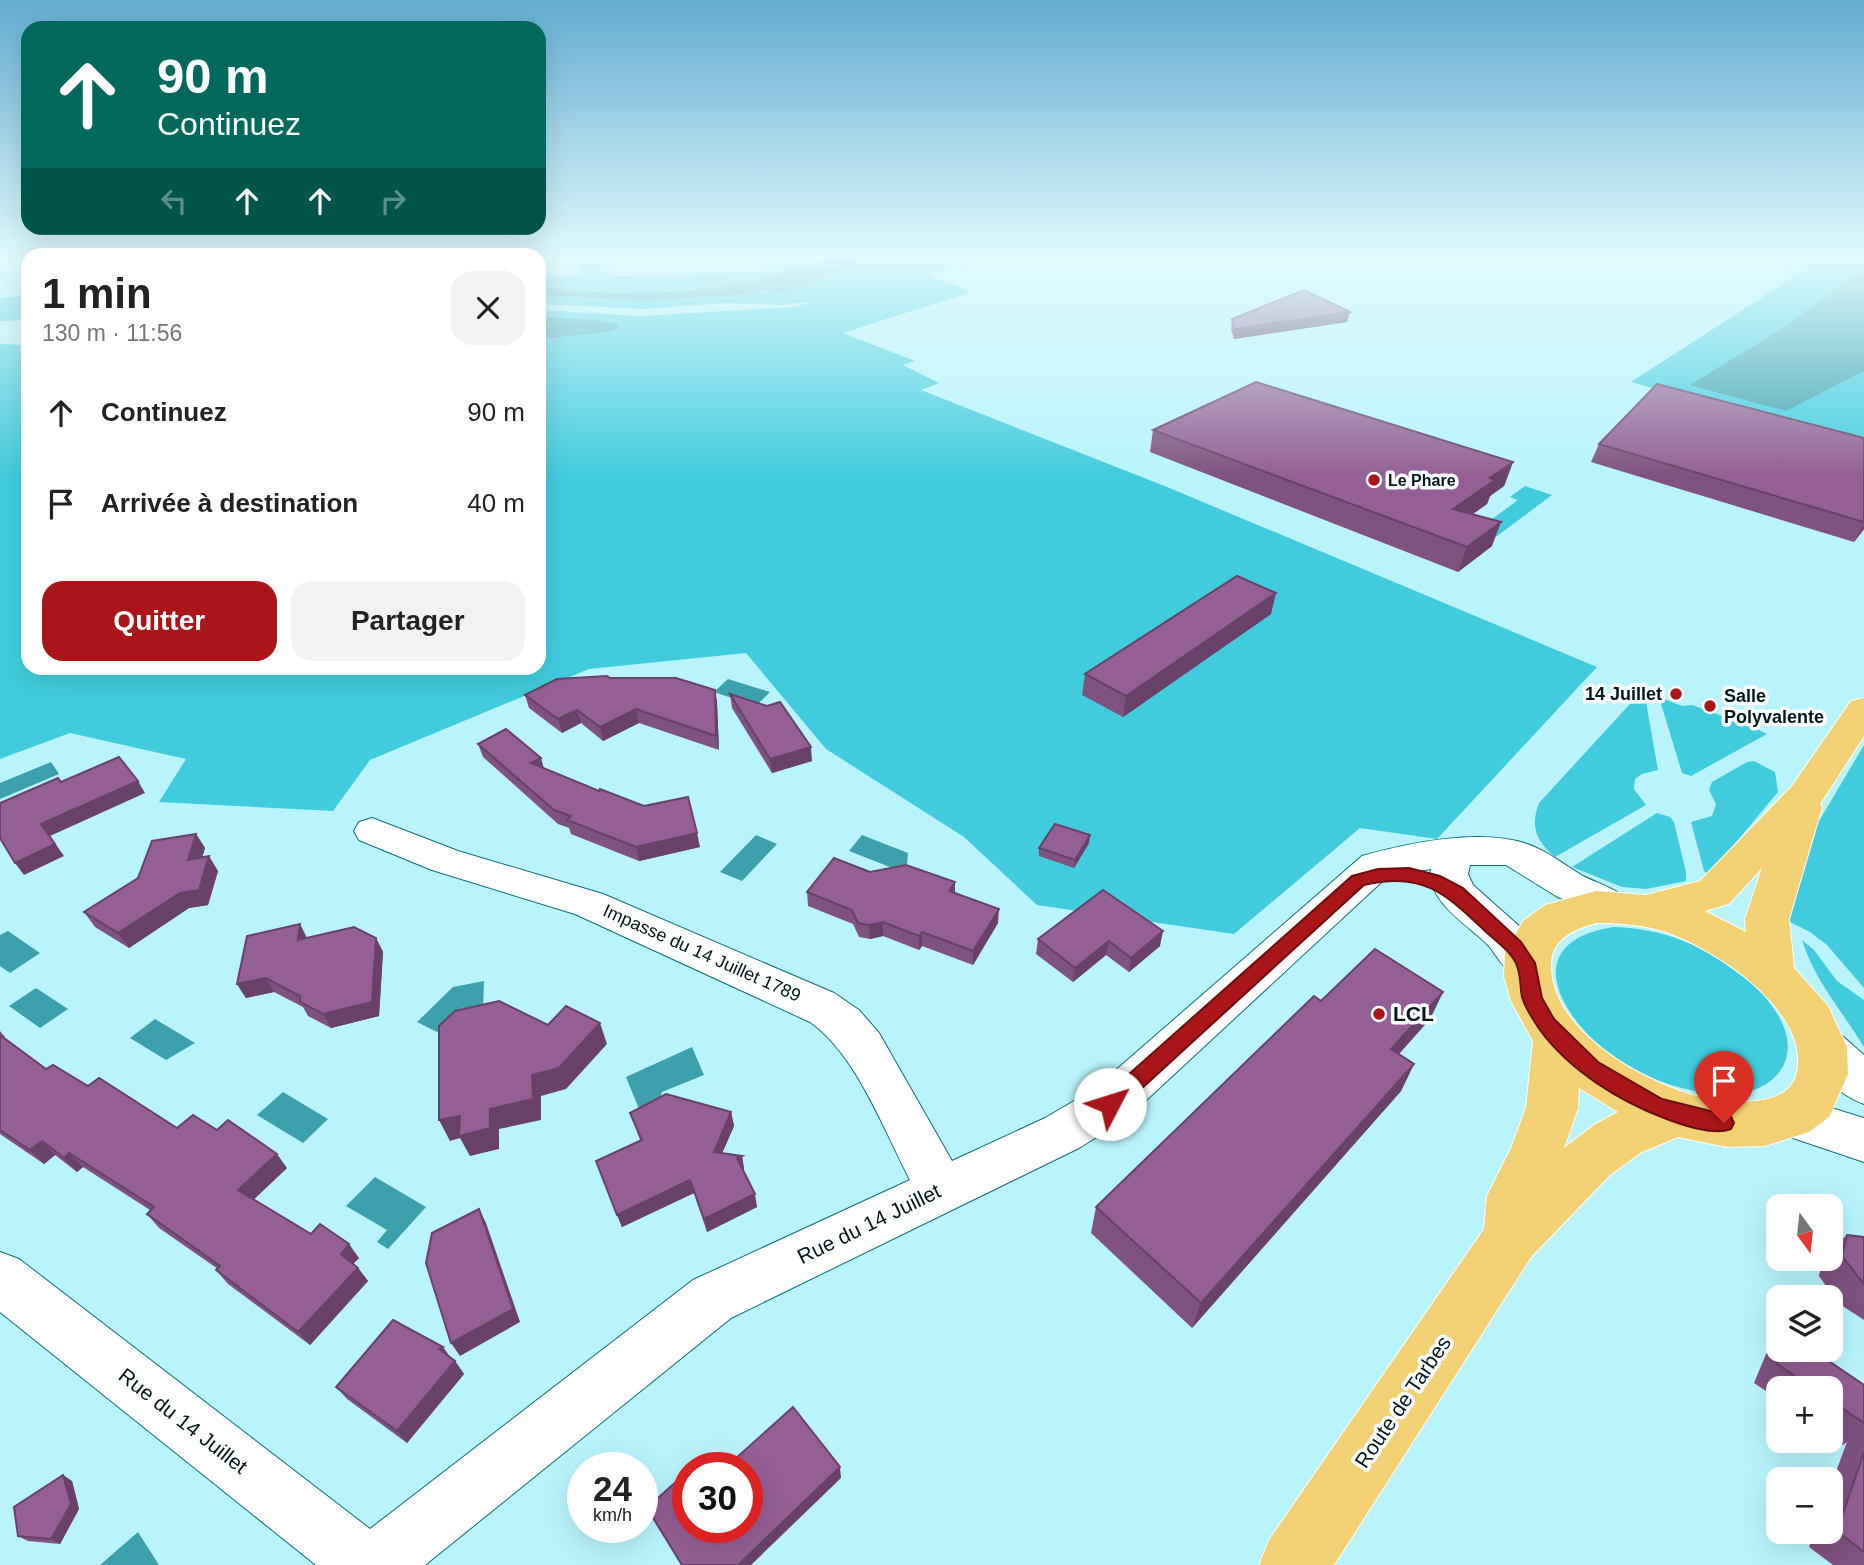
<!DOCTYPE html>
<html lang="fr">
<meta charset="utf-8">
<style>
:root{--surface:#fff;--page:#f2f2f2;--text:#222;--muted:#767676;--accent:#a91519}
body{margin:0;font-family:Arial,sans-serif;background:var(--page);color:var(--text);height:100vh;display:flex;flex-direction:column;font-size:26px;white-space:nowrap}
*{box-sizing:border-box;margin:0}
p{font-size:23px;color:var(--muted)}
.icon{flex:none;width:38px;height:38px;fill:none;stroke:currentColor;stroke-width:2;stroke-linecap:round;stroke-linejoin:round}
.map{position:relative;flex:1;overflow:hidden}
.sheet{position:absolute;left:21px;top:248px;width:525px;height:427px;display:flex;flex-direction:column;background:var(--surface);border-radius:21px;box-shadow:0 7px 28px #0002}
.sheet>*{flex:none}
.banner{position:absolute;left:21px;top:21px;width:525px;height:214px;border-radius:21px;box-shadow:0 7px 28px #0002;background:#00695c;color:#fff;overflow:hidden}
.needle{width:46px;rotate:165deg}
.tools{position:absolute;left:1766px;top:1194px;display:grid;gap:14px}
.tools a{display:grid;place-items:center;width:77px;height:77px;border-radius:14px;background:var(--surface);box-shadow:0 7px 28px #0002;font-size:35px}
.speed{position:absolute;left:567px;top:1452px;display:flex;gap:14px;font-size:35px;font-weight:700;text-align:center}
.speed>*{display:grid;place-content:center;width:91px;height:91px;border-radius:50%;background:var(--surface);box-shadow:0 7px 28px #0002;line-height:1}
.speed small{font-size:18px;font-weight:400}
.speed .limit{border:10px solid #d22;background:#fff;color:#111}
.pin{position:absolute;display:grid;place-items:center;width:60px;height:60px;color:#fff;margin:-72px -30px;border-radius:50% 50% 50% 0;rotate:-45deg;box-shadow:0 0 7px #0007}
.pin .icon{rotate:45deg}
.me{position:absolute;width:77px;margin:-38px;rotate:50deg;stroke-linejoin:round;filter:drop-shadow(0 0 5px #0008)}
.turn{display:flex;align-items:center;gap:24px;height:147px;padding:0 21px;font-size:32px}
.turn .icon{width:91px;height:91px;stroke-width:2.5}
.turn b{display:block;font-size:49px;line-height:60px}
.lanes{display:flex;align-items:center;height:66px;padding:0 21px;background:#0003;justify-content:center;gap:35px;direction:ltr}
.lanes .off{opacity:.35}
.round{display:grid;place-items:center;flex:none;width:74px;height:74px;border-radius:21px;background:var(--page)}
.overview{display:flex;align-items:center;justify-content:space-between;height:119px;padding:0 21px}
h1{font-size:42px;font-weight:800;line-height:52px}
.button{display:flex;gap:14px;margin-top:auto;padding:14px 21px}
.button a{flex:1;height:80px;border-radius:21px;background:var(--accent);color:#fff;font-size:28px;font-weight:800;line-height:80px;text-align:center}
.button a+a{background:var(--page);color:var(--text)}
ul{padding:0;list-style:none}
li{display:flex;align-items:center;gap:21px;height:91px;padding:0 21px}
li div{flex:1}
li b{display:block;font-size:26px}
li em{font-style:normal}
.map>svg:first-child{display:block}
.green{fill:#41ccdd}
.water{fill:#3ca0ad}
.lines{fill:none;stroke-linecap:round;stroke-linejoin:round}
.street-casing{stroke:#0e6e78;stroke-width:2}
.primary-casing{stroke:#fff;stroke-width:2}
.street{fill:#fff;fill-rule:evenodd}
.primary{fill:#f1d174;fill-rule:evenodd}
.wall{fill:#7f527f}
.shaded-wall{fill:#684268}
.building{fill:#945f94;stroke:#684268;stroke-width:2}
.route{fill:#a91519;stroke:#6e0e10;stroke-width:2}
.poi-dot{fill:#a91519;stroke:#fff;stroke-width:2.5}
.labels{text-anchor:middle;stroke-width:7;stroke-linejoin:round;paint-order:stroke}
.far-poi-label{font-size:16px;font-weight:bold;fill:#02181b;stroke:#fff;text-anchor:start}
.poi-label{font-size:18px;font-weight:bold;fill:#02181b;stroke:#fff;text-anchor:end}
.street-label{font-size:18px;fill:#02181b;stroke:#fff}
.near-poi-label{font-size:21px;font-weight:bold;fill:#02181b;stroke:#fff;text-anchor:start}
.near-street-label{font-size:21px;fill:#02181b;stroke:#fff}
</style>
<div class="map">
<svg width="1864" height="1565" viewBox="0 0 1864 1565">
<rect width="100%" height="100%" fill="#b9f4fc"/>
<g class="green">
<path d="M577,258H598L611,276L778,271L802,258H824C745,295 625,297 539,287V277L583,275Z"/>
<path d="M870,258H979L929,275L971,292L843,333L915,361L903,365L939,383L921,390L1167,487L1597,667L1437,839L1360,828L1234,934L1037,905L964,837L826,749L746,653L589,669L370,760L333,811L159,802L186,759L70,733L0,759V344L28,345V668H539V310L640,316L795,307L815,301L782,305L723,303L644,309L539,304V295L644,301L742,295C766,284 771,296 789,291C817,283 844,269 870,258Z"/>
<polygon points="1823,258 1864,258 1864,447 1631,382"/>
<polygon points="28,295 28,320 0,321 0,298"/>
<polygon points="1525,486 1552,495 1485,545 1465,539 1518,500 1510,497"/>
<path d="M1640,693L1645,696L1658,770L1642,774L1635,779L1634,789L1646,805L1555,857C1536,841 1530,827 1539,803Z"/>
<polygon points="1659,697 1682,706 1692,705 1739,722 1746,714 1759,719 1753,727 1767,734 1691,776 1682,773"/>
<polygon points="1864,745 1864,988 1827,945 1810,932 1786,920 1796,860"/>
<polygon points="1754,761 1775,772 1778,792 1709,875 1704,871 1691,822 1712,816 1716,804 1709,790 1712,782 1747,762"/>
<polygon points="1657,813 1670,817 1674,822 1686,872 1686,881 1646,889 1622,887 1572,867"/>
<path d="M1613,927C1655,928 1694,941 1728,964C1760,985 1811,1038 1776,1076C1763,1090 1741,1095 1723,1094C1688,1093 1656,1082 1627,1065C1569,1032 1508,944 1613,927Z"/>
<path d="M1802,940L1814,950L1837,981L1864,1000V1047C1843,1012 1814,980 1802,940Z"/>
</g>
<g class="water">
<path d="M824,258H870C844,269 817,283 789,291C771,296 767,284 742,295L644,301L539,295V287C625,298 745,295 824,258Z"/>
<polygon points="1864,270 1864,371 1786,411 1690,385 1780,330"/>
<polygon points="539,317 600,320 617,324 618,328 608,332 539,339"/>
<polygon points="728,679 770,692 756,706 714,692"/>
<polygon points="51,762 59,774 0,799 0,783"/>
<polygon points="756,835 777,844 742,881 720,872"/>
<polygon points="862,835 908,853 907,864 895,869 849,851"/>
<polygon points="8,931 40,953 10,973 0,966 0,935"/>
<polygon points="484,981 483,1010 463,1014 463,1007 437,1032 417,1022 453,987"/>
<polygon points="36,988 68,1009 40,1028 9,1006"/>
<polygon points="155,1019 195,1043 166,1060 130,1038"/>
<polygon points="692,1047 704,1075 662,1092 659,1101 639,1109 626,1077"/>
<polygon points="283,1092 328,1119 303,1143 257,1115"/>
<polygon points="375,1177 426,1207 388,1249 377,1242 387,1230 346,1206"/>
<polygon points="138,1532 159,1565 100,1565"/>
</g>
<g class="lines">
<g class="street-casing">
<g id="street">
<path d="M372,818L458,851L603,894L834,993L859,1010L879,1033L952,1161L1045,1118L1093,1090L1362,856C1408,843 1480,828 1527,844C1548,851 1564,865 1583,876C1600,885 1622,889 1632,907L1626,917L1612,922L1556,896L1506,865H1470L1468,874L1473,885L1519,926L1547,963L1541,974C1531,978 1524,980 1514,975C1505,971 1496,955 1489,946C1470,926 1426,902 1431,869L1388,876L1127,1118L1079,1148L731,1318L425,1565H316L0,1312V1252L19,1259L370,1529L693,1280L910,1180C884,1130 856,1054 810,1022L575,914L432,870L359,840L354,831L359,822Z"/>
<path d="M1824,1028L1840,1034L1864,1055V1104C1839,1095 1814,1071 1802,1047L1808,1034Z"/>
<polygon points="1789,1095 1864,1118 1864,1162 1772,1131 1765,1116 1772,1101"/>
</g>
</g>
<g class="primary-casing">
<path id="primary" d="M1864,698V736L1820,804L1822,807L1789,919L1794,968L1828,1006L1847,1047L1848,1074L1829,1117L1809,1132L1765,1146L1727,1147L1678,1137L1640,1153L1610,1175L1531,1257L1334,1565H1259L1269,1540L1484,1229L1487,1196L1511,1148L1526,1108L1533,1041L1511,1001L1504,976L1505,953L1523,921L1545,905L1596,891L1646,895L1700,881L1792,786L1851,701ZM1762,868L1745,919L1746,932L1705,911L1729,904ZM1596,923C1622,923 1650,925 1674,935C1717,953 1770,988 1791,1031C1796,1041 1798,1050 1798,1062C1799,1110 1734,1104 1701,1097C1645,1084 1550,1031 1551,965C1551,939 1573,930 1596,923ZM1579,1088L1618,1112L1594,1125L1564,1148L1578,1108Z"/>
</g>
<use href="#street" class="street"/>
<use href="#primary" class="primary"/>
</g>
<g class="wall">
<polygon points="1350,312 1347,322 1234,339 1231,329 1232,319"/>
<polygon points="1153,430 1513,462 1504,486 1490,496 1487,504 1472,514 1492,546 1458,572 1150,452"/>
<polygon points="1864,438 1864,529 1854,542 1591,462 1599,444"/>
<polygon points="1271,614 1123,717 1082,695 1085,674"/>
<polygon points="610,678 715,690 717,703 719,750 639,723 603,741 581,723 562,733 529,708 525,695"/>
<polygon points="730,694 812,761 772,773 732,708"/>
<polygon points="478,744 544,768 700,847 639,861 571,834 569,828 558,824 483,757"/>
<polygon points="196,834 205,848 202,857 218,871 208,905 189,908 129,948 95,927 84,912 138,878"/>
<polygon points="1089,843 1074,868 1039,856 1039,848"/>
<polygon points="870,872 955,882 955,893 998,923 973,965 922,946 919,950 883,936 870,939 859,937 853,924 808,906 807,892"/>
<polygon points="1103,890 1160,946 1129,972 1106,955 1073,982 1036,954 1038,939"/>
<polygon points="307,938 376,938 383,952 379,1016 331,1028 308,1016 303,1007 274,992 246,998 237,984"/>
<polygon points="1443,992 1430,1019 1399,1054 1414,1064 1401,1091 1192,1328 1091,1233 1096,1207 1321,1001"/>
<polygon points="0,1031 5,1037 3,1038 46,1069 88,1086 177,1128 217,1130 287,1168 253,1200 311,1234 359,1258 353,1264 358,1268 368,1281 310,1345 228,1284 216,1270 218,1269 159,1228 147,1214 150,1210 83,1167 77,1172 55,1155 44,1164 0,1134"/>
<polygon points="731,1112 734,1126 722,1153 742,1156 744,1169 743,1170 757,1207 707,1232 694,1193 622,1227 596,1161 640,1140 630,1113"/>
<polygon points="1847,1235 1864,1237 1864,1320 1838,1303 1819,1276 1823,1258 1830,1258 1830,1250"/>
<polygon points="1778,1345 1778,1349 1811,1349 1864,1385 1864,1565 1833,1565 1809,1547 1815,1531 1830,1531 1830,1488 1847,1442 1843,1445 1830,1436 1830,1388 1778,1388 1778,1399 1754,1383 1766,1354"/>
<polygon points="443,1347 450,1357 455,1361 464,1374 407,1443 347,1399 336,1387"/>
<polygon points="72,1481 79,1509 60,1544 28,1541 18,1536"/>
</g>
<g class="shaded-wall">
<polygon points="1350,312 1347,322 1234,339 1235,329"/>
<polygon points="1513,462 1504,486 1490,496 1487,504 1445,534 1453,509 1490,478"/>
<polygon points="1501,522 1492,546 1458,572 1467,547"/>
<polygon points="1864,525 1864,529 1854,542"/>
<polygon points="1276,593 1271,614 1123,717 1126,696"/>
<polygon points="715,690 717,703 719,750 716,736"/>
<polygon points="636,709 639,723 603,741 600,727"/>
<polygon points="577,710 581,723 562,733 558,719"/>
<polygon points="811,747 812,761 772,773 770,759"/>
<polygon points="541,758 545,772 531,763"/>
<polygon points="138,781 145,793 50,836 64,856 24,875 15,863 41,824"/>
<polygon points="697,833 700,847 639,861 636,847"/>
<polygon points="196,834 205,848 197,875 188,860"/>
<polygon points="1090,835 1089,843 1074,868 1075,860"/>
<polygon points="209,856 218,871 208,905 189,908 129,948 118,933"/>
<polygon points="955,882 955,896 949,891"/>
<polygon points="999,909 998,923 973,965 973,951"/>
<polygon points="883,922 883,936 870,939 869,925"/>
<polygon points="300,924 307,938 298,940"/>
<polygon points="1163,931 1160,946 1129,972 1131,958"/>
<polygon points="922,932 922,946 919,950 919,936"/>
<polygon points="376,938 383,952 379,1016 331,1028 323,1014"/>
<polygon points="1109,941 1106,955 1073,982 1075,968"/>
<polygon points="266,978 274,992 246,998 237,984"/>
<polygon points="1443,992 1430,1019 1379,1076 1391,1049"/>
<polygon points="600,1023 607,1044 566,1089 541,1096 541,1120 499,1129 499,1149 470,1156 460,1138 450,1141 439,1120 490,1109"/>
<polygon points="1414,1064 1401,1091 1192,1328 1201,1303"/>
<polygon points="731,1112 734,1126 717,1165 714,1152"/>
<polygon points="42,1141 55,1155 44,1164 30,1150"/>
<polygon points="69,1153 83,1167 77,1172 64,1158"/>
<polygon points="277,1154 287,1168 249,1204 238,1190"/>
<polygon points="742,1156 744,1169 740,1171 737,1158"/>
<polygon points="690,1180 694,1193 622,1227 617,1215"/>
<polygon points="755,1194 757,1207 707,1232 704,1219"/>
<polygon points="479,1209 486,1223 520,1322 460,1356 451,1343"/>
<polygon points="349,1244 359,1258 350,1267 341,1254"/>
<polygon points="358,1268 368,1281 310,1345 298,1332"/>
<polygon points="443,1347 452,1360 439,1349"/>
<polygon points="455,1361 464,1374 407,1443 397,1431"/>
<polygon points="840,1467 841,1478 751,1565 738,1565"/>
<polygon points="63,1475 72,1481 79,1509 60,1544 51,1539"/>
</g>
<g class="building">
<polygon points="1304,290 1350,312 1235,329 1232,319"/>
<polygon points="1256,382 1513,462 1490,478 1495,480 1453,509 1501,522 1467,547 1153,430"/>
<polygon points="1657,384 1864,438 1864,522 1599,444"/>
<polygon points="1237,576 1276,593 1126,696 1085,674"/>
<polygon points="607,676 610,678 676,678 715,690 716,736 636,709 600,727 577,710 558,719 525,695 557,679"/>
<polygon points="730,694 767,706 780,702 811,747 770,759"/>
<polygon points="506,729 541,758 531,763 599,791 600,789 644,806 688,797 697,833 636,847 567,820 571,816 554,810 478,744"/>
<polygon points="119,757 138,781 41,824 55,844 15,863 0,838 0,803 58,778 61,782"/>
<polygon points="1055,824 1090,835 1075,860 1039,848"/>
<polygon points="196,834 188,860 209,856 199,890 180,893 118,933 84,912 138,878 152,841"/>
<polygon points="834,858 870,872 906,865 955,882 949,891 999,909 973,951 922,932 919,936 883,922 869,925 858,923 852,910 807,892"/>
<polygon points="1103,890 1163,931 1131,958 1109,941 1075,968 1038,939"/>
<polygon points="300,924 298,940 354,927 376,938 372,1002 323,1014 300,1002 300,996 266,978 237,984 247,936"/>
<polygon points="1375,949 1443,992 1391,1049 1414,1064 1201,1303 1096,1207 1314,996 1321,1001"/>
<polygon points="499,1001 548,1025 566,1006 600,1023 559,1068 532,1075 533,1099 490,1109 490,1128 459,1136 460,1116 439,1120 439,1026 455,1011"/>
<polygon points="0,1035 46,1069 53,1065 88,1086 99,1078 177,1128 193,1115 217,1130 228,1120 277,1154 238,1190 311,1234 320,1224 349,1244 341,1254 358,1268 298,1332 216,1270 220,1266 147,1214 154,1207 69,1153 64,1158 42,1141 30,1150 0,1130"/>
<polygon points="666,1094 731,1112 714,1152 742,1156 737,1158 755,1194 704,1219 690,1180 617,1215 596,1161 642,1140 630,1113"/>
<polygon points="479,1209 513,1309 451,1343 426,1263 432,1233"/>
<polygon points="1847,1235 1864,1237 1864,1284 1842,1256"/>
<polygon points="393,1320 443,1347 439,1349 455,1361 397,1431 336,1387"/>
<polygon points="1783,1349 1811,1349 1864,1385 1864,1423 1830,1400 1830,1388 1813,1388 1777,1364"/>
<polygon points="793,1407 840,1467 738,1565 682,1565 647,1508 688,1471 688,1528 747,1528 747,1468 725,1468"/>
<polygon points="1864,1452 1864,1552 1837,1531"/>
<polygon points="698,1462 702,1468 691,1468"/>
<polygon points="63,1475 71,1504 51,1539 18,1536 14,1507"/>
</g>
<linearGradient id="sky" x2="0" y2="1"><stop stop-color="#63acd0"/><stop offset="0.54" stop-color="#e0fafe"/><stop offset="1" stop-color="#e0fafe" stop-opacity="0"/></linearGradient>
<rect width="1864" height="477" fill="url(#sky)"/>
<path class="route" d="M1409,868L1440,876L1463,888L1521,942L1535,963L1542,998L1554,1019L1598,1062L1662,1099L1731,1116L1734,1123L1731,1129C1713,1136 1682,1125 1664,1118C1619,1101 1569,1070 1540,1030C1534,1021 1525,1008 1522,997C1520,987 1521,976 1517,966C1512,952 1496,941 1485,931C1445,893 1422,871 1364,885L1117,1111L1110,1113L1102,1111L1099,1104L1102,1098L1352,876L1378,869Z"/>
<g class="poi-dot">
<circle cx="1374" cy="480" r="7"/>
<circle cx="1676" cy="694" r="7"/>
<circle cx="1710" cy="706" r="7"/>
<circle cx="1379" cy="1014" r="7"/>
</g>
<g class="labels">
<g class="far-poi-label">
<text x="1388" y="486">Le Phare</text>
</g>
<g class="poi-label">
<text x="1662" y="700">14 Juillet</text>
<text x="1724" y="702" text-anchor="start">Salle<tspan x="1724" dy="21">Polyvalente</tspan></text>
</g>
<g class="street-label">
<text transform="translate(702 953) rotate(24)" y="6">Impasse du 14 Juillet 1789</text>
</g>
<g class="near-poi-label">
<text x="1393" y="1021">LCL</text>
</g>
<g class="near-street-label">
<text transform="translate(869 1224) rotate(-26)" y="7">Rue du 14 Juillet</text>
<text transform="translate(1403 1402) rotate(-56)" y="7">Route de Tarbes</text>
<text transform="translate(183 1421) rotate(38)" y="7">Rue du 14 Juillet</text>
</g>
</g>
</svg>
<div class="tools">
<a><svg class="needle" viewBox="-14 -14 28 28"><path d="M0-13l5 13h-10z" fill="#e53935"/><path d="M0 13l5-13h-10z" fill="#767676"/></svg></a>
<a><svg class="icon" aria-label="layers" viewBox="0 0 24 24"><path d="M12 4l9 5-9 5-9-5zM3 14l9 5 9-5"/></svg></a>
<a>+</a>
<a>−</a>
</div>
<div class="speed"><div>24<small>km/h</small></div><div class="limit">30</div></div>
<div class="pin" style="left:1724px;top:1123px;background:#d93025"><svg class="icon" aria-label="arrive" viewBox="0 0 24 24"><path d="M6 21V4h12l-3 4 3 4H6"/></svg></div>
<svg class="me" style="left:1110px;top:1104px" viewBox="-20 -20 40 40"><circle r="19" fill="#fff"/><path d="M0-13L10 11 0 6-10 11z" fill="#a91519"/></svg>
<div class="banner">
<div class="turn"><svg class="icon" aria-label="ahead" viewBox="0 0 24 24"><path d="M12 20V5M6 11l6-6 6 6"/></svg><div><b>90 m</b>Continuez</div></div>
<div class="lanes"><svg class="icon off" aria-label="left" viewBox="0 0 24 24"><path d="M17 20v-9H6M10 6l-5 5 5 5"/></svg><svg class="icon" aria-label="ahead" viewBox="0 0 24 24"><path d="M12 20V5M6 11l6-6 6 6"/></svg><svg class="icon" aria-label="ahead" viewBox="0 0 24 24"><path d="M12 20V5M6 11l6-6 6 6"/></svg><svg class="icon off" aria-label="right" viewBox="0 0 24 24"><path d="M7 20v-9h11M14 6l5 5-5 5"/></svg></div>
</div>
<section class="sheet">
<div class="overview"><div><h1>1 min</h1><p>130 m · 11:56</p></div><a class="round"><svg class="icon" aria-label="close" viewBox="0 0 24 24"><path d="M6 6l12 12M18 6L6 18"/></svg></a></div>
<ul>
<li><svg class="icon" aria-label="ahead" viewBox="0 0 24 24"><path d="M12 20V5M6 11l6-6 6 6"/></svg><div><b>Continuez</b></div><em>90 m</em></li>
<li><svg class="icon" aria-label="arrive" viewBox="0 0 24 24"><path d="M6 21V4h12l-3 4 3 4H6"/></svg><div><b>Arrivée à destination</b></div><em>40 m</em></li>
</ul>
<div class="button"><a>Quitter</a><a>Partager</a></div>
</section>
</div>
